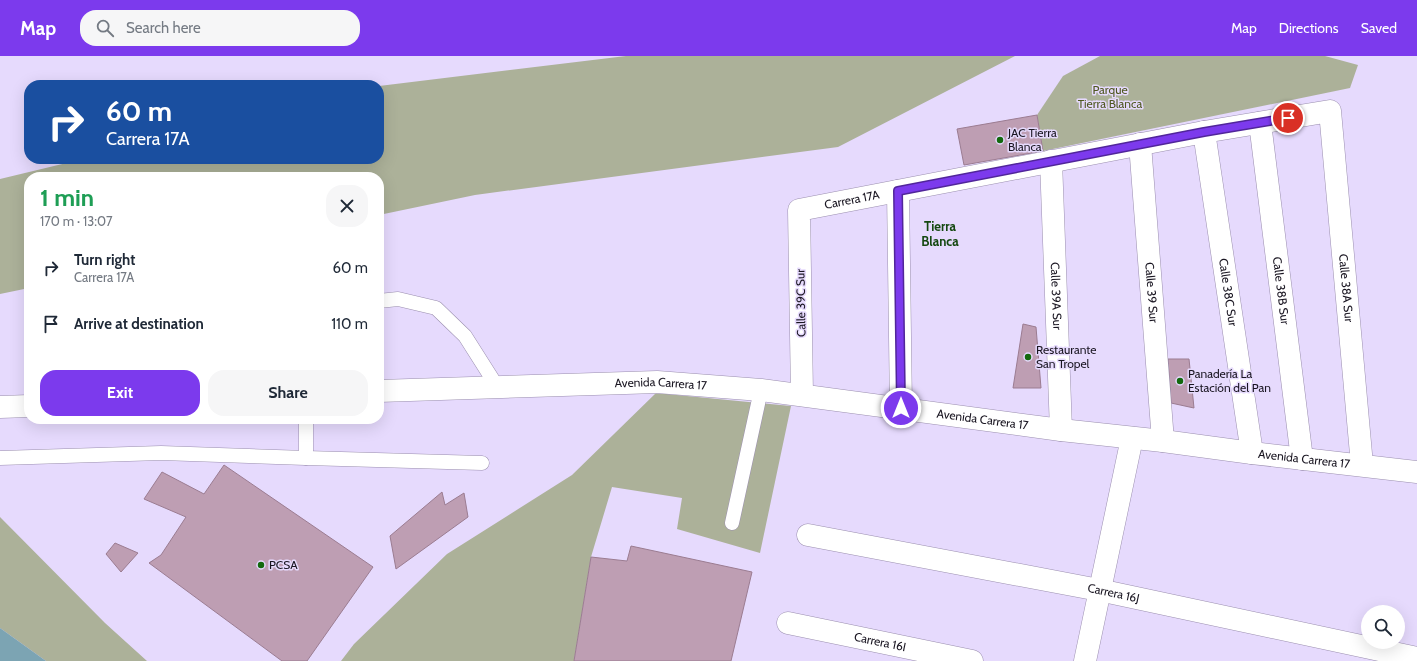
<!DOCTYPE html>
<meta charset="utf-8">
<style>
:root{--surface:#fff;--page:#f6f6f7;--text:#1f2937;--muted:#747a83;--accent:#7c3aed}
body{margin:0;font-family:Cabin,sans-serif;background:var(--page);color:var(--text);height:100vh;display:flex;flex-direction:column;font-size:15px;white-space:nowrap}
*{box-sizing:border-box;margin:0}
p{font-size:13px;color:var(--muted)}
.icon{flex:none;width:22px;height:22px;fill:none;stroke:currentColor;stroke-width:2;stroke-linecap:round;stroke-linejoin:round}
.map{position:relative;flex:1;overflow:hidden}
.sheet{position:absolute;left:24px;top:116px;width:360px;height:252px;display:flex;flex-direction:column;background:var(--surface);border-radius:16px;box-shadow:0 4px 16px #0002}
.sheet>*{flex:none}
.hud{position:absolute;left:24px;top:24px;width:360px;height:84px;border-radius:16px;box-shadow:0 4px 16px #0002;background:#1a4fa0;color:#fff;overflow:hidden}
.buttons{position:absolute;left:1361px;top:549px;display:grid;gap:8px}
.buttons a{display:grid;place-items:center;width:44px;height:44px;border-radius:50%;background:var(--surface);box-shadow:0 4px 16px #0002;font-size:20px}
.pin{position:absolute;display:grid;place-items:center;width:34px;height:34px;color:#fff;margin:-17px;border:2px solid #fff;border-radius:50%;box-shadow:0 1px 4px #0007}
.me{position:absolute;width:44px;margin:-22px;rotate:0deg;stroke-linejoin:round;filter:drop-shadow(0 0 3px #0008)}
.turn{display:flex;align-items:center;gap:14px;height:84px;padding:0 16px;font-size:18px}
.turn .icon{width:52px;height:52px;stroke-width:2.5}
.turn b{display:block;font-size:28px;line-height:34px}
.round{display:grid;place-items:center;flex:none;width:42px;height:42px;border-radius:16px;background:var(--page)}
.head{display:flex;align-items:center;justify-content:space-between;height:68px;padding:0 16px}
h1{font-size:24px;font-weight:800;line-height:30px;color:#1e9e55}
.button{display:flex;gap:8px;margin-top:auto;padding:8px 16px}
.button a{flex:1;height:46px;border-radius:16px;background:var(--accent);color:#fff;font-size:16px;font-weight:800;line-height:46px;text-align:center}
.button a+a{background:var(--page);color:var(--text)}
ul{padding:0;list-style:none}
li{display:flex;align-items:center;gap:12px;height:56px;padding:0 16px}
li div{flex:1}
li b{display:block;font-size:15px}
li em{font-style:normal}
header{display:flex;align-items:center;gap:24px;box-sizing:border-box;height:56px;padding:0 20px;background:var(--accent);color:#fff}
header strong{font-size:19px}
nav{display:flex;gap:22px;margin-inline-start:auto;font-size:14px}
.search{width:280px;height:36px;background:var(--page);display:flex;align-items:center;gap:10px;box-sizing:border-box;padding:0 14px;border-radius:16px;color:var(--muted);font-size:15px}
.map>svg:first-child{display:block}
.green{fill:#acb199}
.water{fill:#7ca4b3}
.building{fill:#be9eb3;stroke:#9b7c91}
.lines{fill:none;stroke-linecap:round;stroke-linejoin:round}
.lane-casing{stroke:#9b8faf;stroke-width:15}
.street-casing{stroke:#9b8faf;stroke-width:23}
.primary-casing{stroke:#9b8faf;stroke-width:23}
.lane{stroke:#fff;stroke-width:14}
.street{stroke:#fff;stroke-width:22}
.primary{stroke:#fff;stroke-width:22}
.route-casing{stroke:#51269a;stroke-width:10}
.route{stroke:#7c3aed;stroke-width:7}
.poi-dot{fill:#13690e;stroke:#e6dafd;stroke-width:1.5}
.labels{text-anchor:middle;stroke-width:3;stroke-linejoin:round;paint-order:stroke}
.park-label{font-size:12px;fill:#4f5821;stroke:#e6dafd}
.poi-label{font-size:12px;fill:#1a1622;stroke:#e6dafd;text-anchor:start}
.street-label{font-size:12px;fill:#1a1622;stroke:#e6dafd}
.neighbourhood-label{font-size:13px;font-weight:bold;fill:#154811;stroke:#e6dafd}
</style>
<header>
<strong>Map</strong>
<div class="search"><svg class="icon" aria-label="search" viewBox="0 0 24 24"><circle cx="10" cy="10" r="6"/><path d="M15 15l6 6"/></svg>Search here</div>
<nav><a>Map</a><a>Directions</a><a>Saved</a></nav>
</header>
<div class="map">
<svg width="1417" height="605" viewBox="0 0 1417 605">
<rect width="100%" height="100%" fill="#e6dafd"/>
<g class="green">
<polygon points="626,0 1015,0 838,91 475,139 379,159 379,121 29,121 29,232 0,238 0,123 83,103 379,103 379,30"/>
<polygon points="1100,0 1325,0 1358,9 1350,32 1043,95 1037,59 1063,20"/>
<polygon points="656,337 791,350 760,497 677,473 682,442 612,431 591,501 574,605 341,605 354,588 447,498 572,419"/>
<polygon points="0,461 105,567 147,605 46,605 0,572"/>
</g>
<polygon class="water" points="0,572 46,605 0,605"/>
<g class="building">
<polygon points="1037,59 1043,95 964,109 957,73"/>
<polygon points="1023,268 1036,271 1041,332 1013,332"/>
<polygon points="1168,303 1189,303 1194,352 1171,347"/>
<polygon points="224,409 373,511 307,605 282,605 149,507 161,499 186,461 144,443 162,416 204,438"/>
<polygon points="442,436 445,449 464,437 468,461 396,513 390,480"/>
<polygon points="115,487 138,497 121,516 106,498"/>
<polygon points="631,490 752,516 731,605 574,605 591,501 627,505"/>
</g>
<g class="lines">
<g class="lane-casing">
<g id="lane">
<polyline points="379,245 398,243 436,252 465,280 498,332"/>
<polyline points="0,402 161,397 306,402 306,363"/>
<polyline points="306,402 482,407"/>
<polyline points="732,467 761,334"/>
</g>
</g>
<g class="street-casing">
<g id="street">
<path id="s1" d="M1260,67L1302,403"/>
<path id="s2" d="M1204,76L1252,397"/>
<path id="s3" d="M1140,88L1163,385"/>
<path id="s4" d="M1051,105L1061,374"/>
<polyline points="898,135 901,353"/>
<path id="s5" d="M802,339L799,154L1204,76L1330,55L1362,409"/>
<path id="s6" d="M808,479L1099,534L1417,602"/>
<path id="s7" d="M788,567L972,605"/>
<polyline points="1085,605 1132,382"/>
</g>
</g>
<g class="primary-casing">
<g id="primary">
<path id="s8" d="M379,335L657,326L761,334L1061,374L1163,385L1252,397L1417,416"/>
<polyline points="0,351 29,350"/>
</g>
</g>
<use href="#lane" class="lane"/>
<use href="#street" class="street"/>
<use href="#primary" class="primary"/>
</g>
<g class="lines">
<g class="route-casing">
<polyline id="route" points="901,352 898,135 1204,76 1288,62"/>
</g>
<use href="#route" class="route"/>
</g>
<g class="poi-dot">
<circle cx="1000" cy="84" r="4"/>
<circle cx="1028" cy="301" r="4"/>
<circle cx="1180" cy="325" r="4"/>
<circle cx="261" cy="509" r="4"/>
</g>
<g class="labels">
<g class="park-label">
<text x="1110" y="38">Parque<tspan x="1110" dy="14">Tierra Blanca</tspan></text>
</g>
<g class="poi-label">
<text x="1008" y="81">JAC Tierra<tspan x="1008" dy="14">Blanca</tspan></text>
<text x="1036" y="298">Restaurante<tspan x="1036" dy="14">San Tropel</tspan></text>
<text x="1188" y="322">Panadería La<tspan x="1188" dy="14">Estación del Pan</tspan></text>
<text x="269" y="513">PCSA</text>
</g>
<g class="street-label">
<text dy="4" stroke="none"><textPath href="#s5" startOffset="239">Carrera 17A</textPath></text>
<text dy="4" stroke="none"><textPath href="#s5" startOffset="903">Calle 38A Sur</textPath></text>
<text dy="4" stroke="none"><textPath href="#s1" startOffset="169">Calle 38B Sur</textPath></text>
<text dy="4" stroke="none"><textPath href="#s2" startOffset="162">Calle 38C Sur</textPath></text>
<text dy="4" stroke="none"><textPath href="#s3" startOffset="149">Calle 39 Sur</textPath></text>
<text dy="4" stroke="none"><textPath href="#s4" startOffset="135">Calle 39A Sur</textPath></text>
<text transform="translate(801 247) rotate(-91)" y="4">Calle 39C Sur</text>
<text dy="4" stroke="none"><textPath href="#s8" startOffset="282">Avenida Carrera 17</textPath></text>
<text dy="4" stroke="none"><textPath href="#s8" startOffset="606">Avenida Carrera 17</textPath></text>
<text dy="4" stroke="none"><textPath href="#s8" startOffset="930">Avenida Carrera 17</textPath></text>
<text dy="4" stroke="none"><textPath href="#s6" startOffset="311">Carrera 16J</textPath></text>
<text dy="4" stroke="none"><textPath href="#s7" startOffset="94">Carrera 16I</textPath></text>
</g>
<g class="neighbourhood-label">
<text x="940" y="175">Tierra<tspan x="940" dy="15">Blanca</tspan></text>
</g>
</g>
</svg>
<div class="buttons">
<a><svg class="icon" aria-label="search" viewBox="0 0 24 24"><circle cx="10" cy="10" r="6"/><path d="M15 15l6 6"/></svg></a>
</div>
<div class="pin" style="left:1288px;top:62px;background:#d93025"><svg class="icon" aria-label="arrive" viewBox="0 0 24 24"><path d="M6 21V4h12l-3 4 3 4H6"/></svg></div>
<svg class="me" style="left:901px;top:352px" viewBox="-20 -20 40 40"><circle r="17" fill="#7c3aed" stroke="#fff" stroke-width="3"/><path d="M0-11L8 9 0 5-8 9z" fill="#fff"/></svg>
<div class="hud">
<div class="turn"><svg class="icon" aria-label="right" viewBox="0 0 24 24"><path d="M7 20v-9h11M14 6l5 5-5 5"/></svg><div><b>60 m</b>Carrera 17A</div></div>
</div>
<section class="sheet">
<div class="head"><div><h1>1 min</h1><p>170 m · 13:07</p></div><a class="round"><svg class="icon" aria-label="close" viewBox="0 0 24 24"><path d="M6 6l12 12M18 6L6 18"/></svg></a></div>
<ul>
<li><svg class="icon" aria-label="right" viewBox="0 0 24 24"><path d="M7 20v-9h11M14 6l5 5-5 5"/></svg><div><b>Turn right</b><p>Carrera 17A</p></div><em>60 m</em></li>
<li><svg class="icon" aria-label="arrive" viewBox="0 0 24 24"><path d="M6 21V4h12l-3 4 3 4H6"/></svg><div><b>Arrive at destination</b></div><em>110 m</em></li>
</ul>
<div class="button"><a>Exit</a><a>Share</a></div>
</section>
</div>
